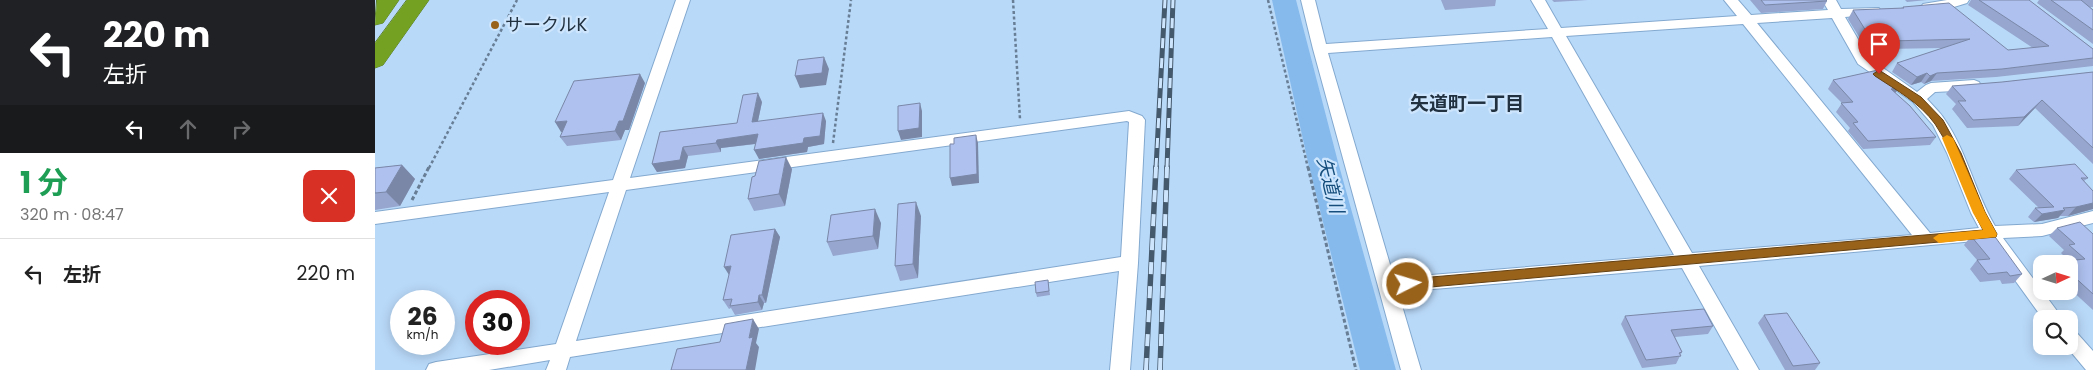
<!DOCTYPE html>
<html lang="ja">
<meta charset="utf-8">
<style>
:root{--surface:#fff;--page:#f2f2f2;--text:#222;--muted:#767676;--line:#e0e0e0}
body{margin:0;font-family:Poppins,"Noto Sans JP",sans-serif;background:var(--page);color:var(--text);height:100vh;display:flex;flex-direction:column;font-size:19px;white-space:nowrap}
*{box-sizing:border-box;margin:0}
p{font-size:16px;color:var(--muted)}
.icon{flex:none;width:28px;height:28px;fill:none;stroke:currentColor;stroke-width:2;stroke-linecap:round;stroke-linejoin:round}
.map{position:relative;flex:1;overflow:hidden}
.details{display:flex;flex-direction:column;background:var(--surface);width:375px}
.details>*{flex:none}
.hud{background:#202124;color:#fff;overflow:hidden}
.needle{width:32px;rotate:86deg}
.tools{position:absolute;left:1658px;top:255px;display:grid;gap:10px}
.tools a{display:grid;place-items:center;width:45px;height:45px;border-radius:10px;background:var(--surface);box-shadow:0 2px 12px #0003;font-size:25px}
.speed{position:absolute;left:15px;top:290px;display:flex;gap:10px;font-size:25px;font-weight:700;text-align:center}
.speed>*{display:grid;place-content:center;width:65px;height:65px;border-radius:50%;background:var(--surface);box-shadow:0 2px 12px #0003;line-height:1}
.speed small{font-size:12px;font-weight:400}
.speed .limit{border:8px solid #d22;background:#fff;color:#111}
.pin{position:absolute;display:grid;place-items:center;width:42px;height:42px;color:#fff;margin:-51px -21px;border-radius:50% 50% 50% 0;rotate:-45deg;box-shadow:0 0 5px #0007}
.pin .icon{rotate:45deg}
.me{position:absolute;width:55px;margin:-28px;rotate:85deg;stroke-linejoin:round;filter:drop-shadow(0 0 4px #0008)}
.turn{display:flex;align-items:center;gap:18px;height:105px;padding:0 20px;font-size:22px}
.turn .icon{width:65px;height:65px;stroke-width:2.5}
.turn b{display:block;font-size:35px;line-height:42px}
.lanes{display:flex;align-items:center;height:48px;padding:0 20px;background:#0003;justify-content:center;gap:25px;direction:ltr}
.lanes .off{opacity:.35}
.round{display:grid;place-items:center;flex:none;width:52px;height:52px;border-radius:10px;background:var(--page)}
.summary{display:flex;align-items:center;justify-content:space-between;height:85px;padding:0 20px}
h1{font-size:30px;font-weight:700;line-height:38px;color:#1e9e55}
ul{padding:0;list-style:none}
li{display:flex;align-items:center;gap:15px;height:70px;padding:0 20px;border-top:1px solid var(--line)}
li div{flex:1}
li b{display:block;font-size:19px}
li em{font-style:normal}
main{display:flex;flex:1;min-height:0}
.map>svg:first-child{display:block}
.lines{fill:none;stroke-linecap:round;stroke-linejoin:round}
.river{fill:#86baec;fill-rule:evenodd}
.street-casing{stroke:#83a9cf;stroke-width:2}
.highway-casing{stroke:#577a2c;stroke-width:1}
.path-far1{stroke:#677e95;stroke-width:2.5;stroke-dasharray:3 2.5;stroke-linecap:butt}
.path{stroke:#677e95;stroke-width:3;stroke-dasharray:4 2.5;stroke-linecap:butt}
.street{fill:#fff;fill-rule:evenodd}
.highway{fill:#74a121;fill-rule:evenodd}
.rail-far1-casing{stroke:#45596c;stroke-width:5}
.rail-casing{stroke:#45596c;stroke-width:5.5}
.rail-far1{stroke:#cee6fd;stroke-width:3;stroke-dasharray:10;stroke-linecap:butt}
.rail{stroke:#cee6fd;stroke-width:4;stroke-dasharray:12;stroke-linecap:butt}
.wall{fill:#96a6ce}
.shaded-wall{fill:#7a87a7}
.building{fill:#aec1ef;stroke:#7a87a7}
.route{fill:#99621b;stroke:#634012}
.slow{fill:#f59e0b}
.poi-dot{fill:#99621b;stroke:#cee6fd;stroke-width:2}
.labels{text-anchor:middle;stroke-width:4.5;stroke-linejoin:round;paint-order:stroke}
.poi-label{font-size:18px;fill:#213140;stroke:#cee6fd;text-anchor:start}
.neighbourhood-label{font-size:19px;font-weight:bold;fill:#213140;stroke:#cee6fd}
.water-label{font-size:19px;font-style:italic;fill:#154e7c;stroke:#cee6fd}
</style>
<main>
<section class="details">
<div class="hud">
<div class="turn"><svg class="icon" aria-label="left" viewBox="0 0 24 24"><path d="M17 20v-9H6M10 6l-5 5 5 5"/></svg><div><b>220 m</b>左折</div></div>
<div class="lanes"><svg class="icon" aria-label="left" viewBox="0 0 24 24"><path d="M17 20v-9H6M10 6l-5 5 5 5"/></svg><svg class="icon off" aria-label="ahead" viewBox="0 0 24 24"><path d="M12 20V5M6 11l6-6 6 6"/></svg><svg class="icon off" aria-label="right" viewBox="0 0 24 24"><path d="M7 20v-9h11M14 6l5 5-5 5"/></svg></div>
</div>
<div class="summary"><div><h1>1 分</h1><p>320 m · 08:47</p></div><a class="round" style="background:#d93025;color:#fff"><svg class="icon" aria-label="close" viewBox="0 0 24 24"><path d="M6 6l12 12M18 6L6 18"/></svg></a></div>
<ul>
<li><svg class="icon" aria-label="left" viewBox="0 0 24 24"><path d="M17 20v-9H6M10 6l-5 5 5 5"/></svg><div><b>左折</b></div><em>220 m</em></li>
</ul>
</section>
<div class="map">
<svg width="1718" height="370" viewBox="0 0 1718 370">
<rect width="100%" height="100%" fill="#b9d9f9"/>
<g class="lines">
<polygon class="river" points="897,0 921,0 963,162 1021,370 985,370 933,162"/>
<g class="street-casing">
<g id="street">
<path d="M301,0H315L255,178L754,111L767,116L770,120L763,263L755,370H735L744,271L195,357L191,370H171L175,360L114,370H51L54,364L61,362L181,344L234,192L0,224V212L238,180ZM752,121L754,122L746,257L201,341L251,190Z"/>
<path d="M926,0H940L951,44L1173,29L1156,0H1170L1186,28L1362,16L1349,0H1363L1376,15L1453,10L1447,0H1461L1466,9L1504,8L1506,11L1504,14L1470,17L1494,58L1542,92L1551,85L1556,83L1599,80L1604,82L1606,85L1604,88L1599,90L1560,92L1552,99C1558,106 1565,112 1570,120C1592,152 1600,192 1620,226L1667,224L1718,211V223L1667,236L1628,238L1688,319H1668L1611,240L1324,266L1384,370H1364L1307,268L1023,292L1046,370H1026L938,49ZM1457,18L1483,64L1538,102L1558,125L1572,153L1596,213L1604,228L1555,233L1382,23ZM1368,24L1537,235L1317,253L1191,36ZM1177,37L1299,255L1019,278L953,53Z"/>
<path d="M1572,0H1594L1592,3C1580,6 1556,17 1546,7L1548,4Z"/>
<polygon points="1694,329 1701,332 1718,351 1718,370 1711,370 1691,346 1694,346"/>
</g>
</g>
<g class="highway-casing">
<g id="highway">
<polygon points="2,0 24,0 8,23 0,25"/>
<polygon points="32,0 54,0 8,65 0,68 0,43"/>
</g>
</g>
<g class="path-far1">
<polyline points="638,0 645,119"/>
<polyline points="893,0 933,168"/>
<polyline points="458,143 476,0"/>
<polyline points="54,168 142,0"/>
</g>
<g class="path">
<polyline points="933,167 981,370"/>
<polyline points="37,200 54,167"/>
</g>
<use href="#street" class="street"/>
<use href="#highway" class="highway"/>
<g class="rail-far1-casing">
<g id="rail-far1">
<polyline points="781,168 790,0"/>
<polyline points="792,168 798,0"/>
</g>
</g>
<g class="rail-casing">
<g id="rail">
<polyline points="771,370 781,167"/>
<polyline points="785,370 792,167"/>
</g>
</g>
<use href="#rail-far1" class="rail-far1"/>
<use href="#rail" class="rail"/>
</g>
<g class="wall">
<polygon points="1066,0 1121,0 1120,6 1070,10"/>
<polygon points="1177,0 1213,0 1179,2"/>
<polygon points="1375,0 1451,0 1452,1 1448,9 1386,13"/>
<polygon points="1530,0 1552,0 1532,2"/>
<polygon points="1596,0 1654,0 1718,49 1718,66 1621,77 1556,81 1549,84 1546,82 1536,85 1517,72 1522,63 1568,48 1509,49 1504,42 1486,40 1473,19 1478,10 1526,8 1528,7 1633,50 1658,48 1593,5"/>
<polygon points="1664,0 1718,0 1718,7 1715,7 1718,10 1718,44 1662,3"/>
<polygon points="1718,72 1718,164 1660,108 1643,126 1592,128 1577,109 1581,104 1571,94 1577,86 1627,82"/>
<polygon points="1458,80 1522,85 1524,87 1520,93 1561,137 1555,145 1488,149 1473,131 1475,128 1461,112 1467,103 1453,89"/>
<polygon points="270,83 254,130 250,130 246,140 192,146 185,137 188,132 186,132"/>
<polygon points="387,102 383,121 451,121 449,144 433,147 432,152 384,159 381,144 346,148 346,152 313,156 310,168 282,172 277,164 285,132 362,123"/>
<polygon points="27,165 40,179 25,206 0,210 0,168"/>
<polygon points="417,169 410,206 379,211 373,199"/>
<polygon points="1641,170 1713,178 1709,181 1718,191 1718,210 1718,209 1693,216 1685,216 1683,218 1659,222 1653,217 1660,208 1664,208 1634,179"/>
<polygon points="546,216 543,278 525,281 520,266"/>
<polygon points="506,223 503,249 458,256 452,242"/>
<polygon points="1682,228 1718,234 1718,310 1694,288 1694,264 1681,264 1682,262 1694,261 1686,253 1689,250 1674,236"/>
<polygon points="400,229 405,237 391,303 389,303 387,310 360,315 356,308 354,309 348,300"/>
<polygon points="1596,236 1647,274 1639,283 1627,284 1625,280 1605,282 1595,269 1602,260 1589,245"/>
<polygon points="673,280 675,295 662,297 661,293"/>
<polygon points="1389,315 1445,363 1440,370 1410,370 1383,323"/>
<polygon points="1250,316 1338,326 1333,334 1300,337 1307,352 1301,364 1267,368 1246,324"/>
</g>
<g class="shaded-wall">
<polygon points="449,57 454,69 451,85 425,88 420,76"/>
<polygon points="1552,73 1546,82 1536,85 1542,77"/>
<polygon points="1562,73 1556,81 1549,84 1555,76"/>
<polygon points="265,74 270,83 254,130 250,130 246,140 240,131"/>
<polygon points="1521,84 1523,84 1521,88 1524,87 1519,95 1516,89"/>
<polygon points="383,93 387,102 381,130 377,122"/>
<polygon points="1667,100 1660,108 1643,126 1649,117"/>
<polygon points="545,103 547,111 547,137 526,140 523,131"/>
<polygon points="448,113 451,121 449,144 433,147 432,152 384,159 379,150"/>
<polygon points="192,121 199,130 186,132 180,122"/>
<polygon points="383,134 387,143 346,148 346,152 341,143 342,140"/>
<polygon points="601,135 603,143 604,183 577,186 575,178"/>
<polygon points="308,147 313,156 310,168 282,172 277,164"/>
<polygon points="411,157 417,169 410,206 404,194"/>
<polygon points="27,165 40,179 25,206 11,192"/>
<polygon points="541,202 546,216 543,278 538,264"/>
<polygon points="1718,203 1718,209 1693,216 1701,207"/>
<polygon points="500,209 506,223 503,249 498,236"/>
<polygon points="1690,210 1683,218 1659,222 1667,214"/>
<polygon points="400,229 405,237 391,303 387,295"/>
<polygon points="356,266 354,275 349,267"/>
<polygon points="384,295 389,303 387,310 383,302"/>
<polygon points="378,319 384,329 381,343 384,347 380,370 371,370 374,338"/>
</g>
<g class="building">
<polygon points="1386,0 1451,0 1452,1 1390,5"/>
<polygon points="1604,0 1654,0 1718,49 1718,58 1627,69 1562,73 1555,76 1552,73 1542,77 1522,63 1595,39 1514,41 1509,34 1491,31 1478,10 1529,8 1528,7 1574,3 1633,50 1674,46"/>
<polygon points="1676,0 1706,0 1718,10 1718,30"/>
<polygon points="449,57 447,73 420,76 423,60"/>
<polygon points="1503,70 1523,84 1521,84 1524,87 1516,89 1535,106 1561,137 1493,141 1478,123 1483,122 1466,103 1478,102 1458,80"/>
<polygon points="1718,72 1718,148 1667,100 1649,117 1598,120 1583,101 1591,101 1577,86 1627,82"/>
<polygon points="265,74 248,121 244,121 240,131 185,137 192,121 180,122 199,81"/>
<polygon points="383,93 377,122 448,113 445,136 429,138 428,143 379,150 383,134 342,140 341,143 308,147 305,160 277,164 285,132 362,123 368,95"/>
<polygon points="545,103 544,128 523,131 523,106"/>
<polygon points="601,135 602,174 575,178 575,144 579,144 579,138"/>
<polygon points="411,157 404,194 373,199 377,177 380,176 384,161"/>
<polygon points="1700,164 1713,178 1706,178 1718,191 1718,203 1701,207 1688,208 1690,210 1667,214 1660,208 1679,207 1641,170"/>
<polygon points="27,165 11,192 0,193 0,168"/>
<polygon points="541,202 538,264 520,266 523,204"/>
<polygon points="500,209 498,236 452,242 456,215"/>
<polygon points="1705,222 1718,234 1718,294 1694,272 1694,264 1684,264 1682,262 1710,259 1694,245 1700,244 1682,228"/>
<polygon points="400,229 387,295 384,295 383,302 355,306 357,299 348,300 356,266 349,267 356,235"/>
<polygon points="1618,234 1647,274 1635,276 1632,272 1613,274 1602,260 1615,259 1596,236"/>
<polygon points="673,280 674,291 661,293 660,282"/>
<polygon points="1329,309 1338,326 1296,330 1307,352 1304,353 1306,356 1271,360 1250,316"/>
<polygon points="1412,313 1445,363 1418,366 1389,315"/>
<polygon points="378,319 374,338 378,337 371,370 296,370 302,349 345,342 350,324"/>
</g>
<path class="route" d="M1504,70L1546,97L1568,120L1586,153L1610,212L1622,234L1621,237L1033,289L1028,287L1026,284L1028,280L1033,279L1608,230C1589,197 1582,156 1560,124C1545,103 1521,90 1500,76L1498,74Z"/>
<polygon class="slow" points="1572,135 1578,138 1610,212 1622,234 1621,237 1564,243 1558,238 1564,234 1608,230 1598,213 1567,138"/>
<circle class="poi-dot" cx="120" cy="25" r="5"/>
<g class="labels">
<g class="poi-label">
<text x="130" y="31">サークルK</text>
</g>
<g class="neighbourhood-label">
<text x="1092" y="110">矢道町一丁目</text>
</g>
<g class="water-label">
<text transform="translate(956 185) rotate(76)" y="7">矢道川</text>
</g>
</g>
</svg>
<div class="tools">
<a><svg class="needle" viewBox="-14 -14 28 28"><path d="M0-13l5 13h-10z" fill="#e53935"/><path d="M0 13l5-13h-10z" fill="#767676"/></svg></a>
<a><svg class="icon" aria-label="search" viewBox="0 0 24 24"><circle cx="10" cy="10" r="6"/><path d="M15 15l6 6"/></svg></a>
</div>
<div class="speed"><div>26<small>km/h</small></div><div class="limit">30</div></div>
<div class="pin" style="left:1504px;top:74px;background:#d93025"><svg class="icon" aria-label="arrive" viewBox="0 0 24 24"><path d="M6 21V4h12l-3 4 3 4H6"/></svg></div>
<svg class="me" style="left:1033px;top:284px" viewBox="-20 -20 40 40"><circle r="17" fill="#99621b" stroke="#fff" stroke-width="3"/><path d="M0-11L8 9 0 5-8 9z" fill="#fff"/></svg>
</div>
</main>
